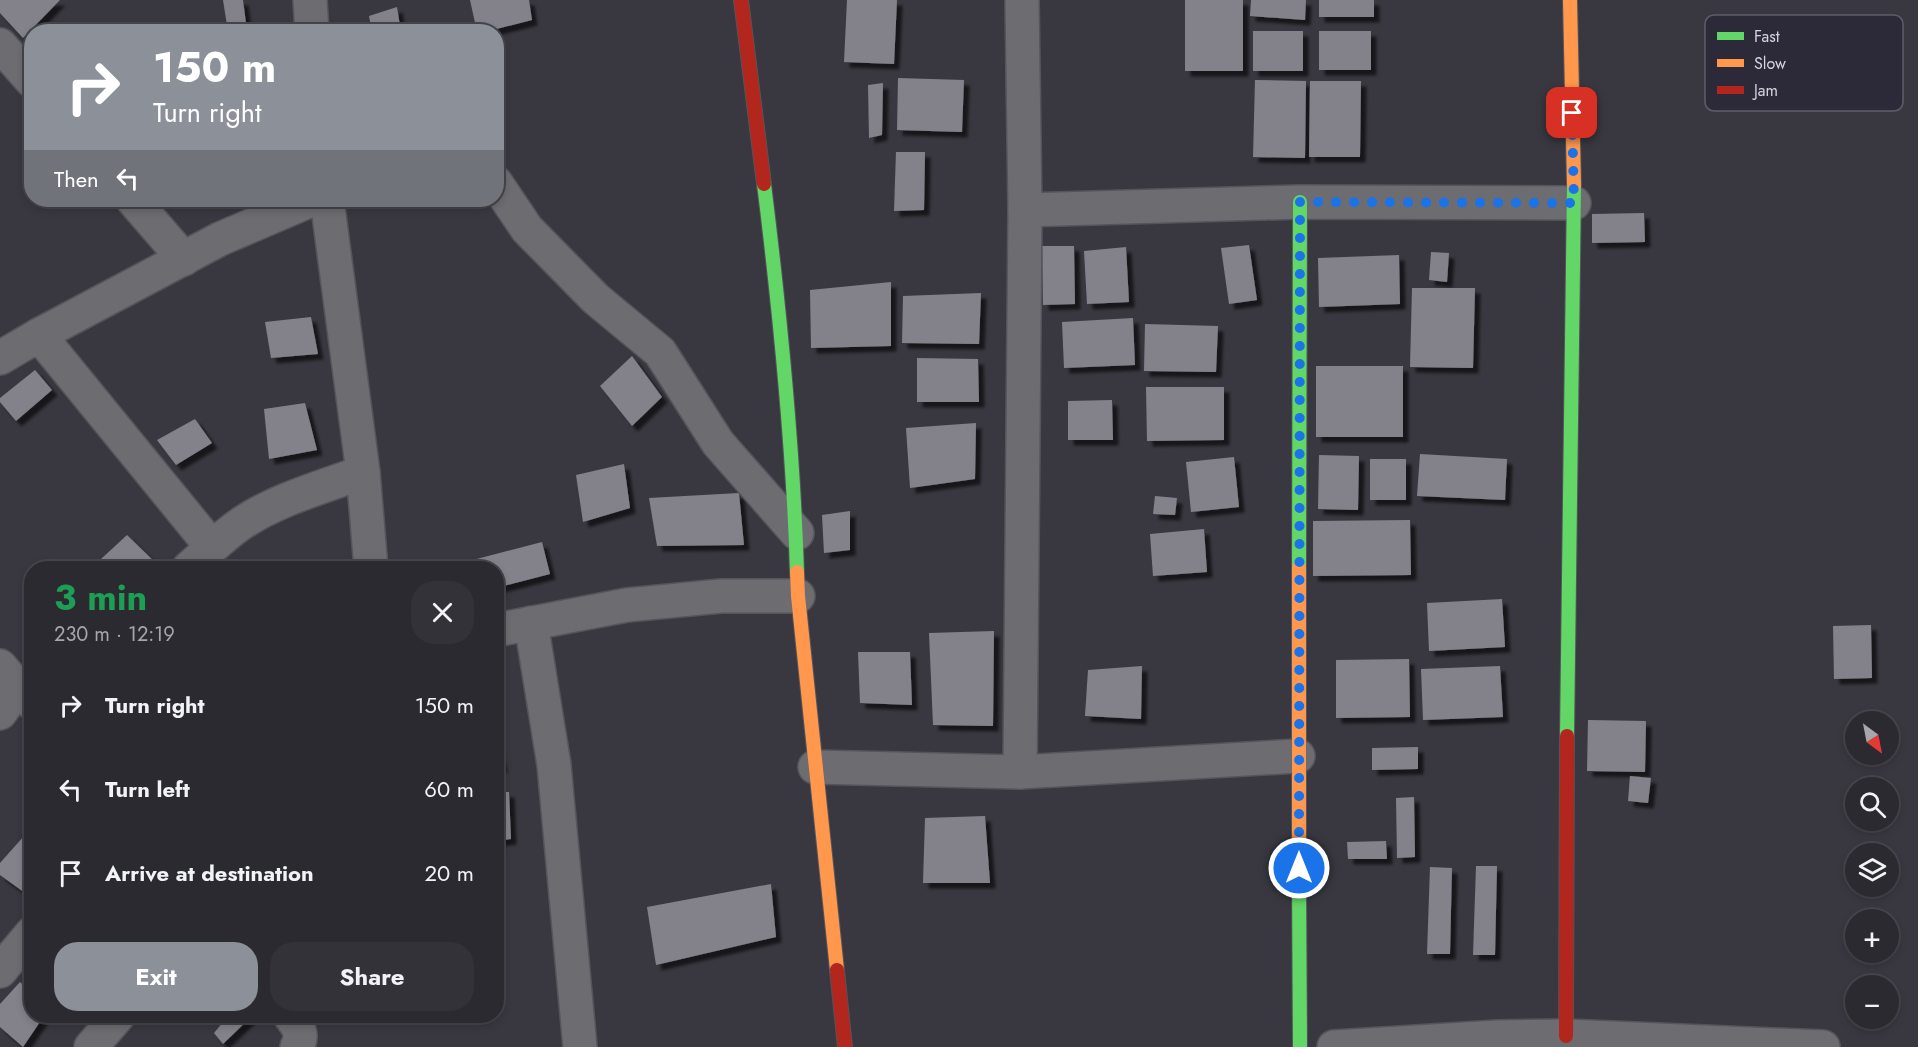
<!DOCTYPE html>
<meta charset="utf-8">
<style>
:root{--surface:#2b2a30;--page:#333238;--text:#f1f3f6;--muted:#a6a7ab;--line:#47464c;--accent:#8c9099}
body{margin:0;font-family:Jost,sans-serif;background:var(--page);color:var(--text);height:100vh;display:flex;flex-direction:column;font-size:22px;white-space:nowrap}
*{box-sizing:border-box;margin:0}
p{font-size:20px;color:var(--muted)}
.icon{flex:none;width:33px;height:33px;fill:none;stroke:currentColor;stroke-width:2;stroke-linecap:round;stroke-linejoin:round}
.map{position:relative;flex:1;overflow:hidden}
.panel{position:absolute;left:24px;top:561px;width:480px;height:462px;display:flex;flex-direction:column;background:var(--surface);border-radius:24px;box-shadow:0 3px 9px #0003,0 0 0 2px var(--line)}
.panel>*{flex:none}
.banner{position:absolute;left:24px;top:24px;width:480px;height:183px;border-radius:24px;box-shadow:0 3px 9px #0003,0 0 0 2px var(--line);background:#8c9099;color:#fff;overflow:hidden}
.needle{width:39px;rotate:148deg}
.tools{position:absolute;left:1845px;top:711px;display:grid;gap:12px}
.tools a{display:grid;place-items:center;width:54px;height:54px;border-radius:50%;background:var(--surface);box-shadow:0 3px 9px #0003,0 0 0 2px var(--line);font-size:30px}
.pin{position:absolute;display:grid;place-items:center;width:51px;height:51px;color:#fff;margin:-26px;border-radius:12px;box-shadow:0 3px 9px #0006}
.me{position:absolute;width:66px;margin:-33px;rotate:0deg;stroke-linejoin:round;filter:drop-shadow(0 0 4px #0008)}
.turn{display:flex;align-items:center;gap:21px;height:126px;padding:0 30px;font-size:27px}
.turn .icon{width:78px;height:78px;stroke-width:2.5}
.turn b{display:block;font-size:42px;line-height:51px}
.then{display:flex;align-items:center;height:57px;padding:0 30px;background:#0003;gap:12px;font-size:22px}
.round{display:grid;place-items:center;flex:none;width:63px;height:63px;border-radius:24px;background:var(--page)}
.overview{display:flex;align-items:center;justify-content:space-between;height:102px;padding:0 30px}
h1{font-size:36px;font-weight:700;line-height:45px;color:#1e9e55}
.action{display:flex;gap:12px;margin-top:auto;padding:12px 30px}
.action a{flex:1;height:69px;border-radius:24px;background:var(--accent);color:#fff;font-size:24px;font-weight:700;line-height:69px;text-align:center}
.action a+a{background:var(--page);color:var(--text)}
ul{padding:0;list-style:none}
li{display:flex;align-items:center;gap:18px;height:84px;padding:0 30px}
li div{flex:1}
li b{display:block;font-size:22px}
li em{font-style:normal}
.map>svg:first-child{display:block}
.building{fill:#83828a;filter:url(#shadow)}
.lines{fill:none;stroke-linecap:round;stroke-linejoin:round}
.street-casing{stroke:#54545b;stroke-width:36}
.fast-casing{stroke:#54545b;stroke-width:16}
.slow-casing{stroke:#54545b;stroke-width:16}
.jam-casing{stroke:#54545b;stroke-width:16}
.street{stroke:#6c6c71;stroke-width:33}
.fast{stroke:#63d668;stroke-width:14}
.slow{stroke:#ff974d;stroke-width:14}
.jam{stroke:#b3261e;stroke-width:14}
.route{stroke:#1a73e8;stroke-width:10;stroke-dasharray:0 18}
.key{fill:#2c2a38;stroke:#5f5d6a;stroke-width:1.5}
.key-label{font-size:16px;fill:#d6d5df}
</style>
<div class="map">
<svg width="1918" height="1047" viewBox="0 0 1918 1047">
<defs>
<filter id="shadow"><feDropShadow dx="5.5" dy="5.5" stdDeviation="1.5" flood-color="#0009"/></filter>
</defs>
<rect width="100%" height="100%" fill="#393840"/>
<g class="building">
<polygon points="0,0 60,0 23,38 0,13"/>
<polygon points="223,0 243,0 247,31 228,32"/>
<polygon points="470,0 529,0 532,20 485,32 477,32"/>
<polygon points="847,0 897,0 894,64 844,62"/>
<rect x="1185" y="0" width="58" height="71"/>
<polygon points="1251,0 1306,0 1305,20 1250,16"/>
<rect x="1319" y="0" width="55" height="17"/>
<polygon points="397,7 401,32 372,32 369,16"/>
<rect x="1253" y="31" width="50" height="40"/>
<rect x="1319" y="31" width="52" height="39"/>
<polygon points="898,78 964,80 962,132 897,130"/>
<polygon points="1255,80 1306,81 1305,158 1253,157"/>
<polygon points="1310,81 1361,81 1360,157 1309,157"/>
<polygon points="883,83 882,135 869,138 868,85"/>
<polygon points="896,152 925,152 924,210 894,211"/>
<polygon points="1644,213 1645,242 1592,243 1592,214"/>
<polygon points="1249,245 1257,300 1229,304 1221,248"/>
<polygon points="1042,246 1074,246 1075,304 1043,305"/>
<polygon points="1126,247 1129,302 1087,304 1084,251"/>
<polygon points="1431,252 1449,253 1447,282 1429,280"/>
<polygon points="1399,255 1400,304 1319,307 1318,258"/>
<polygon points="891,282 891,346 811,348 810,290"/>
<polygon points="1412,288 1475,288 1473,368 1410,367"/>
<polygon points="981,293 979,344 902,343 903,296"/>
<polygon points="311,317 318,354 271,358 265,322"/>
<polygon points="1133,318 1135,365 1064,368 1062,322"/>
<polygon points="1145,324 1218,326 1216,372 1144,371"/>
<polygon points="632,356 662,397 632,426 600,386"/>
<polygon points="917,358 978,359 979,402 917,402"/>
<rect x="1316" y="366" width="87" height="71"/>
<polygon points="35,370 52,390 16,421 0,402 0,398"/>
<polygon points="1146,387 1224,387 1224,440 1147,441"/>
<polygon points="1112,400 1113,440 1068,440 1068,401"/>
<polygon points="305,403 317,450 269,459 264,409"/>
<polygon points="195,419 212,443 176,465 157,440"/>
<polygon points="976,423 975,479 910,488 906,428"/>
<polygon points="1420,454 1507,459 1505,500 1417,496"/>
<polygon points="1319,455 1359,456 1358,510 1318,509"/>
<polygon points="1234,457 1239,507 1191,512 1186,462"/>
<rect x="1370" y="459" width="36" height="41"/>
<polygon points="624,464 630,508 583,522 576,475"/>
<polygon points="739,493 744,545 657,546 649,498"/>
<polygon points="1155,496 1177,498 1175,515 1153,514"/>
<polygon points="850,511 850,550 824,553 822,515"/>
<polygon points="1410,520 1411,575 1313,576 1313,521"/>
<polygon points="1204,529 1207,572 1153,576 1150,534"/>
<polygon points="127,535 159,566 157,568 109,568 101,559"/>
<polygon points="542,542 550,574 496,588 496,568 471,568 469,561"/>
<polygon points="1502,599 1505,647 1429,651 1427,603"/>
<polygon points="1871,625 1872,678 1834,679 1833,626"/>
<polygon points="994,631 993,726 933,725 929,633"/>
<polygon points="858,652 910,652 912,705 860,703"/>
<polygon points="1409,659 1410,717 1336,718 1336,660"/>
<polygon points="1142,666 1141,719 1085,716 1088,670"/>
<polygon points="1500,666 1503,717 1423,720 1421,669"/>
<polygon points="1588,720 1646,721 1645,772 1587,771"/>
<polygon points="496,742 502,767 496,768"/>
<polygon points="1418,747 1418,769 1372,770 1372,748"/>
<polygon points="1630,776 1651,778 1648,803 1628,801"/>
<polygon points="496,792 509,792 511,839 496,841"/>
<polygon points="1414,797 1415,857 1397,858 1396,798"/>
<polygon points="985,816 990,883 923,883 925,818"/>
<polygon points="32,827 32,898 0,875 0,863"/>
<polygon points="1386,841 1387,859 1348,859 1347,842"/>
<polygon points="1476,866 1497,866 1495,955 1473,955"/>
<polygon points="1430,867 1452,868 1450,954 1427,954"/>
<polygon points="771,884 776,937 656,965 647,907"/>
<polygon points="20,982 32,993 32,1016 44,1016 23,1047 0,1027 0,1004"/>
<polygon points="228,1016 252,1016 223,1044 214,1033"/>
</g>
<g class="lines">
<g class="street-casing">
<g id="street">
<polyline points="310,0 312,32"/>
<polyline points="0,45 32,81"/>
<polyline points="496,183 527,229 596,299 660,352 718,443 797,533"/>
<polyline points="133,200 184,259"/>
<polyline points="327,200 363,472 371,568"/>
<polyline points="1025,210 1300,202 1574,203"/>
<polyline points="39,335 212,547"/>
<polyline points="0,358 39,335 220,239 311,200"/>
<path d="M189,568C206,553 223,536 242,523C278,499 323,487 363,472"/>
<polyline points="531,623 554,765 580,1047"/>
<polyline points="496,630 627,605 721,596 798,596"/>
<polyline points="0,666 32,703"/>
<polyline points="0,713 19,687"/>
<polyline points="815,767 1020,772 1298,756"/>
<polyline points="1020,772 1025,210 1022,0"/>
<polyline points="0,971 32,933"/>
<path d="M290,1016C298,1026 304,1034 297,1047"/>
<polyline points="91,1047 118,1016"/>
<polyline points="1334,1047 1498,1037 1566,1036 1823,1047"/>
</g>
</g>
<g class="fast-casing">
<g id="fast">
<path d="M764,184C780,313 793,442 797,572"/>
<polyline points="1299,568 1300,202"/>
<polyline points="1567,736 1574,185"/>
<polyline points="1299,881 1300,1047"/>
</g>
</g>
<g class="slow-casing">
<g id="slow">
<polyline points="1570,0 1574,185"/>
<polyline points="1299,568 1299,881"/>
<polyline points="797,572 798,596 837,970"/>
</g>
</g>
<g class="jam-casing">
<g id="jam">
<polyline points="741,0 764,184"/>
<polyline points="837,970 845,1047"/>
<polyline points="1566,1036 1567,736"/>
</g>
</g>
<use href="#street" class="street"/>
<use href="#fast" class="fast"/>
<use href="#slow" class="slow"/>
<use href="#jam" class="jam"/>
</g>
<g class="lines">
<polyline class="route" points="1299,868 1300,202 1574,203 1572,113"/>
</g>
<rect x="1705" y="15" width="198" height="96" rx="9" class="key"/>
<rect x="1717" y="32" width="27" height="8" fill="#63d668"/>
<rect x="1717" y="59" width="27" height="8" fill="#ff974d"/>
<rect x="1717" y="86" width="27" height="8" fill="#b3261e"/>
<g class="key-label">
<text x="1754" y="42">Fast</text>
<text x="1754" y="69">Slow</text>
<text x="1754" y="96">Jam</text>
</g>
</svg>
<div class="tools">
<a><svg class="needle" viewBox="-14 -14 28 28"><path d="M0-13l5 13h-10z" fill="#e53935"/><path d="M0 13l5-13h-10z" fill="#a6a7ab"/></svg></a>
<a><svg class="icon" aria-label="search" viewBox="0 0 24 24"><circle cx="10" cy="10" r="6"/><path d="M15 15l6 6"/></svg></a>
<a><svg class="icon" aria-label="layers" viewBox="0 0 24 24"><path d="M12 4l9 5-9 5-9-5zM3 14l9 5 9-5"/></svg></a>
<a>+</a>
<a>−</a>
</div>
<div class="pin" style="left:1572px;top:113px;background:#d93025"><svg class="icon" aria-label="arrive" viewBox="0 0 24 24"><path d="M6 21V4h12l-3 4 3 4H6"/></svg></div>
<svg class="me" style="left:1299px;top:868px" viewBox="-20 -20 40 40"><circle r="17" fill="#1a73e8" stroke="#fff" stroke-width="3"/><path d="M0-11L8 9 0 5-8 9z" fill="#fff"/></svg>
<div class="banner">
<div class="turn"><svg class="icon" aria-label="right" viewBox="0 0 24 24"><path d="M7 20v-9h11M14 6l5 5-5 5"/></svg><div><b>150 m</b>Turn right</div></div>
<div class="then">Then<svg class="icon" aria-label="left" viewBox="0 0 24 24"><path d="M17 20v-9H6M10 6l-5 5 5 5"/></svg></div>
</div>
<section class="panel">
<div class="overview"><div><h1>3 min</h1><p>230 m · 12:19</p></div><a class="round"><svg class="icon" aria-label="close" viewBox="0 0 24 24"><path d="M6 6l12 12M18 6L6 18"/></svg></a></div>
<ul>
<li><svg class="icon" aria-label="right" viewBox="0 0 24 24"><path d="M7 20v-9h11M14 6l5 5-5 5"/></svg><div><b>Turn right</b></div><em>150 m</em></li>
<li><svg class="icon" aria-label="left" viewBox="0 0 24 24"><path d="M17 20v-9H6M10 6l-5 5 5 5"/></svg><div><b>Turn left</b></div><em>60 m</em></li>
<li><svg class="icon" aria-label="arrive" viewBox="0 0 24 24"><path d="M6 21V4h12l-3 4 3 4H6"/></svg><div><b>Arrive at destination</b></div><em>20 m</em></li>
</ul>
<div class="action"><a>Exit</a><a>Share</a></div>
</section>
</div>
